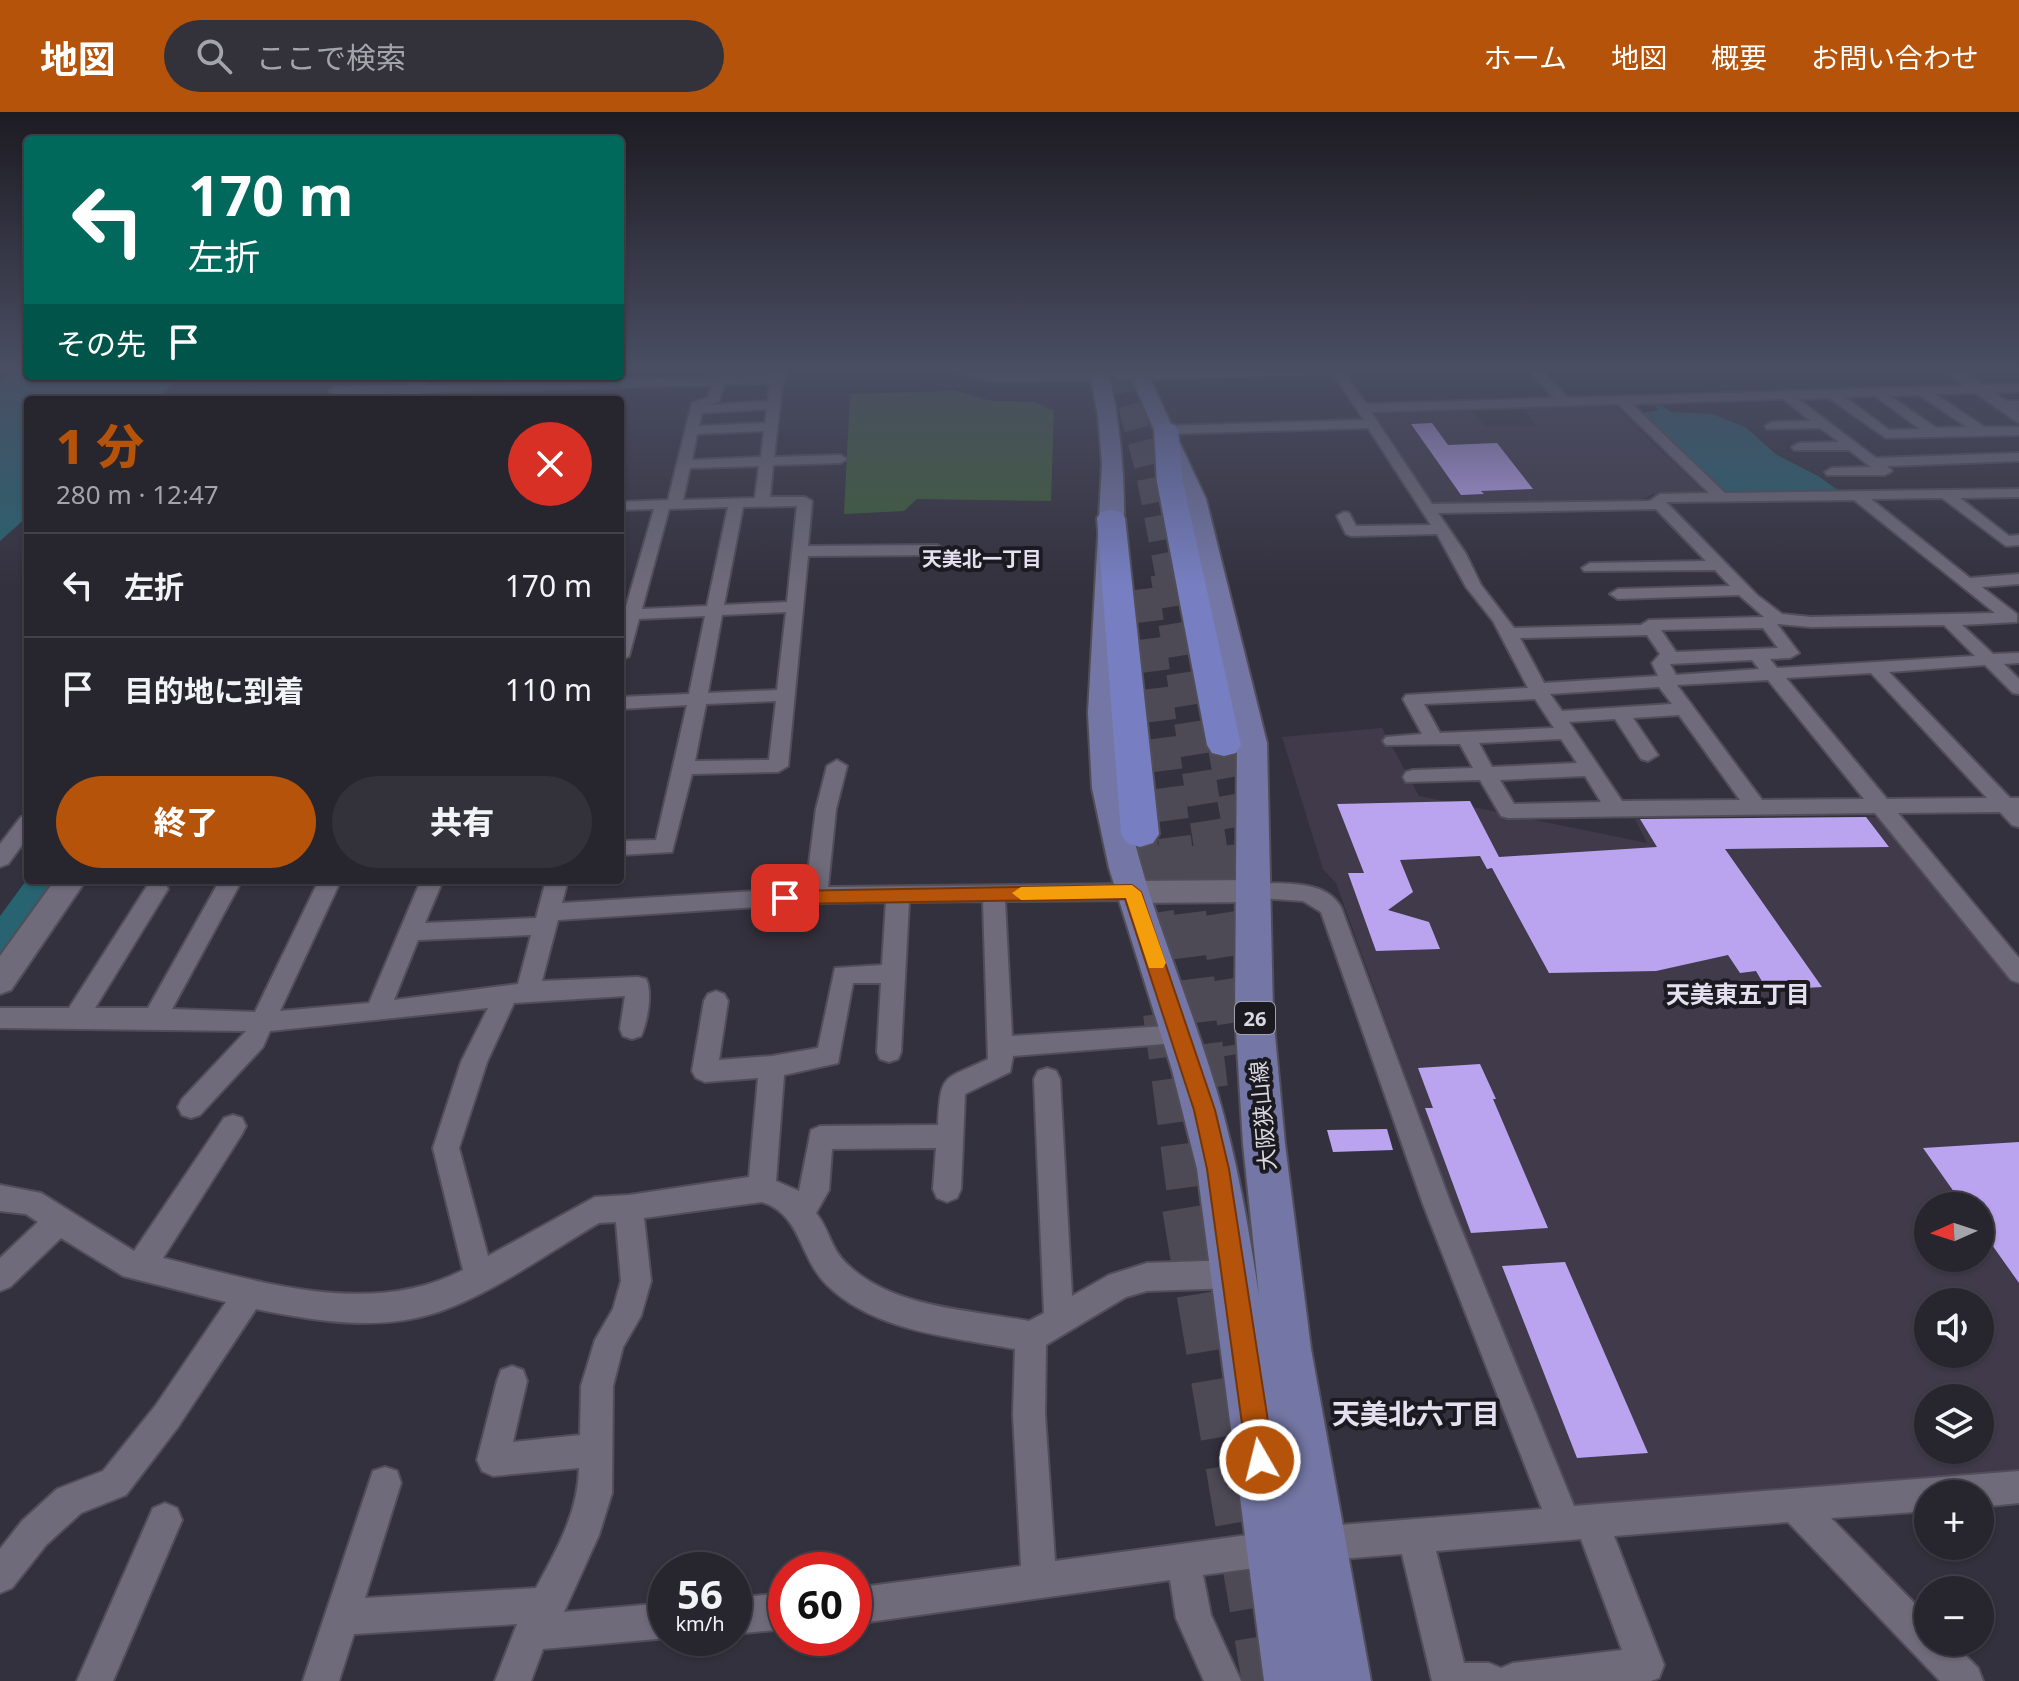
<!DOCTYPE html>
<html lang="ja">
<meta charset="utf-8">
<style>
body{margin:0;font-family:"Noto Sans","Noto Sans JP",sans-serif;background:#33313a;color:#f1f3f6;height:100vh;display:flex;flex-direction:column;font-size:30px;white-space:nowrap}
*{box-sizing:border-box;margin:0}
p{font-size:26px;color:#a4a5aa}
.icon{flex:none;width:44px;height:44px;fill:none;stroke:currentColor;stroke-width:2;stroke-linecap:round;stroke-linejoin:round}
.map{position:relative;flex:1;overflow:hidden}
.drawer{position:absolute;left:24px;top:284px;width:600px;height:488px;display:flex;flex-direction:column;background:#27252e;border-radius:8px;box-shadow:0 2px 6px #0004,0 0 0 2px #43424a}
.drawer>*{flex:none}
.banner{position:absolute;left:24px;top:24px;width:600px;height:244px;border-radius:8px;box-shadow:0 2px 6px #0004,0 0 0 2px #43424a;background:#00695c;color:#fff;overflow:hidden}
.needle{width:52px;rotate:267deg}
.tools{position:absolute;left:1914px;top:1080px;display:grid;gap:16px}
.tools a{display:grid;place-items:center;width:80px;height:80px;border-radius:50%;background:#27252e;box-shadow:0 2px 6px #0004,0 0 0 2px #43424a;font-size:40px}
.speed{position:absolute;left:648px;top:1440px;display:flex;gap:16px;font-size:40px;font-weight:700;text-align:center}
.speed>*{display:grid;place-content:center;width:104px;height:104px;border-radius:50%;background:#27252e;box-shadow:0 2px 6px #0004,0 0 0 2px #43424a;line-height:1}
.speed small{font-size:20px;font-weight:400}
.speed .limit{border:12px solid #d22;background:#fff;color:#111}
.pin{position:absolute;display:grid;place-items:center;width:68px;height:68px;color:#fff;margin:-34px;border-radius:16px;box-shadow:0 4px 12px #0006}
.me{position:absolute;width:88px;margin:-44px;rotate:352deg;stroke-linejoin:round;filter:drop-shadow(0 0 6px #0008)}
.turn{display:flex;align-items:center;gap:28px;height:168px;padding:0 32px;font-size:36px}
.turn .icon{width:104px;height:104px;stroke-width:2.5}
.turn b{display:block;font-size:56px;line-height:68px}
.then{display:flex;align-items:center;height:76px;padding:0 32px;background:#0003;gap:16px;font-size:30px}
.round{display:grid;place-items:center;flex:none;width:84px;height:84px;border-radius:42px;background:#33313a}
.head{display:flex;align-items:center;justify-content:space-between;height:136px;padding:0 32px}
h1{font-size:48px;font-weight:800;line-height:60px;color:#b45309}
.primary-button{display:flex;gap:16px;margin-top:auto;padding:16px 32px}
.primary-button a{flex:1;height:92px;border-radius:48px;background:#b45309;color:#fff;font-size:32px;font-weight:800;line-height:92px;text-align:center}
.primary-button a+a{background:#33313a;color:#f1f3f6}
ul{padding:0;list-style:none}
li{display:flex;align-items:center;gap:24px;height:104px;padding:0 32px;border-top:2px solid #43424a}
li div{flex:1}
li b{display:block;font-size:30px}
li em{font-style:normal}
header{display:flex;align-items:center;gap:48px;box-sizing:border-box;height:112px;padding:0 40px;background:#b45309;color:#fff}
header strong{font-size:38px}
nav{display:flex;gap:44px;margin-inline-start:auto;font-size:28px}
.search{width:560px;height:72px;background:#33313a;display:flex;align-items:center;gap:20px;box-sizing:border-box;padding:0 28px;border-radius:44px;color:#a4a5aa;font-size:30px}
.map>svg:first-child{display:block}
.education{fill:#413a4b;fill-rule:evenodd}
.green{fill:#3f5f38}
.water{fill:#276370}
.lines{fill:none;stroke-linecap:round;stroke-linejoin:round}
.river{fill:#276370;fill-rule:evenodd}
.building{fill:#baa4f0}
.highway-tunnel-far3{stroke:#4d4a56;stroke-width:25;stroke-dasharray:25 13;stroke-linecap:butt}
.highway-tunnel-far2{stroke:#4d4a56;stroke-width:33;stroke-dasharray:33 17;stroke-linecap:butt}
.highway-tunnel-far1{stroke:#4d4a56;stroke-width:44;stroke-dasharray:44 22;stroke-linecap:butt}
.highway-tunnel{stroke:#4d4a56;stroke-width:58;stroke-dasharray:58 29;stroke-linecap:butt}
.street-casing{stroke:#514e59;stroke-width:4}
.secondary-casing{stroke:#514e59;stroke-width:4}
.primary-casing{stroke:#514e59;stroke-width:4}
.highway-casing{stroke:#514e59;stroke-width:4}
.street{fill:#6f6b7a;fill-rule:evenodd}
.secondary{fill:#6f6b7a;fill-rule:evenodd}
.primary{fill:#7477a5;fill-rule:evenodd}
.highway{fill:#777fc2;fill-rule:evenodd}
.route{fill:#b45309;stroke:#753606;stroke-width:2}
.slow{fill:#f59e0b}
.labels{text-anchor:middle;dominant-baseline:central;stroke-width:8;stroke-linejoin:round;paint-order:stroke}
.far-neighbourhood-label{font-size:20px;font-weight:bold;fill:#e4e0f0;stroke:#1b1a20}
.shield{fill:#1b1a20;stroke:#a19fa7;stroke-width:2}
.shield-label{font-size:20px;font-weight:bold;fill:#dad8e1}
.street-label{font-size:22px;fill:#dad8e1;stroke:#1b1a20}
.neighbourhood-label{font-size:24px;font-weight:bold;fill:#e4e0f0;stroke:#1b1a20}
.near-neighbourhood-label{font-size:28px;font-weight:bold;fill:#e4e0f0;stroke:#1b1a20}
</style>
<header>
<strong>地図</strong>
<div class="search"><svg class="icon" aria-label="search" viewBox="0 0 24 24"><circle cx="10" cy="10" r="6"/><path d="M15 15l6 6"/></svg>ここで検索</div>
<nav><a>ホーム</a><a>地図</a><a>概要</a><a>お問い合わせ</a></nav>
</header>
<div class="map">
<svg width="2019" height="1569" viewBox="0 0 2019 1569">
<rect width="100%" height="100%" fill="#34313e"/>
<path class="education" d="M1468,293L1485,314L1536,313L1522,293L1614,294L1702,378L1700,382H1653L1640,388L1430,391L1372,298Z
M1382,616L1419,684L1647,731L1635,707L1887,705L2019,866V1362L1576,1397L1565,1388L1521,1282L1336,771L1323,757L1282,625ZM1928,1094H1980V1146H1928ZM1928,1190H1980V1242H1928ZM1928,1286H1980V1338H1928Z"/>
<path class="green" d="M955,279L993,289L1034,290L1054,299L1051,389L917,387L904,399L844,402L850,282Z"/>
<path class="water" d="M19,256H28V264H181L155,288H28V404L0,429V270Z
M1653,291H1659L1671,300L1712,302L1745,315L1777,343L1818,364L1842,381H1729L1717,376L1652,313L1643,301L1658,298Z"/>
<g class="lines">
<path class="river" d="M399,264H421L404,288H382Z
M28,766L66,768L14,844L0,848V804Z"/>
</g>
<path class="building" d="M1432,311L1448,333L1497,331L1533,377L1481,379L1484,382L1461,383L1411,312Z
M1470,689L1499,745L1657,735L1640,707L1866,705L1889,735L1725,737L1822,875L1767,878L1756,859L1740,861L1728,843L1656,859L1549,861L1492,756L1487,757L1480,744L1400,748L1413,780L1388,798L1429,810L1440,837L1376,839L1348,761H1364L1337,692Z
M1480,952L1496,987H1493L1548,1116L1471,1121L1425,996H1433L1418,956Z
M1387,1017L1393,1038L1333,1040L1327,1018Z
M2019,1030V1171L1980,1116V1094H1964L1923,1036Z
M1565,1150L1648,1341L1577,1346L1502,1154Z"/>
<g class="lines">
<path class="highway-tunnel-far3" d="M1121,256L1148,359L1168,464"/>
<path class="highway-tunnel-far2" d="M1167,462L1211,738
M1143,477L1176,738
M1224,633L1243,738
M1140,722L1142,738"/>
<path class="highway-tunnel-far1" d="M1142,736L1155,822
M1176,736L1206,977
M1211,736L1244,941
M1243,736L1246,751
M1165,901L1191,1097"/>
<path class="highway-tunnel" d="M1191,1095L1271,1569"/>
<g class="street-casing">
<path id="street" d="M1329,256H1341L1366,292L1554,286L1527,256H1540L1568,286L2019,272V280L1935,282L1984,315H2019V323L1886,326L1829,286L1798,287L1876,346L2019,341V349L1887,354L1892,359L1885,363H1827L1825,360L1832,356L1871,355L1849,338H1794L1792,335L1799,331L1839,330L1820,316L1767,317L1765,314L1772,310L1811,309L1783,287L1632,292L1725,381L2019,377V385L1960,386L2009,424L2019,423V433L2006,434L1942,386L1871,387L1970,466L2019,462V472L1982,475L2017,502V510L1962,513L1993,542L2019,541V551L2004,552L2019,567V582L2013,581L1985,553L1889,560L2010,686H2019V715L2012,713L2000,700L1898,701L2019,846V871L2011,868L1875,701L1508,706L1501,704L1480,668L1406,670L1403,665L1406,660L1413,658L1473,656L1460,632L1386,633L1383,629L1386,625L1422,622L1403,587L1406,583L1528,576L1493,509L1466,475L1437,422L1351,424L1346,422L1337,404L1344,400L1349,401L1356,414L1431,413L1368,316L1166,322L1159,318L1166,314L1364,308ZM1919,283L1967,315L1936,316L1890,284ZM1875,284L1920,317L1889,318L1845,285ZM1618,292L1709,381L1660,382L1650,389L1432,392L1371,300ZM1854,388L1995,501L1811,505L1782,502L1757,483L1666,390ZM1656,397L1706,449L1590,451L1582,456L1584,459L1715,458L1730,474L1618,477L1610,482L1618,487L1739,483L1764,505L1649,508L1641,513L1514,516L1481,473L1466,442L1438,401ZM1777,512L1811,515L1944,513L1975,544L1777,556L1770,547L1790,546L1799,541ZM1763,516L1778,536L1676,540L1661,518ZM1647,523L1660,542L1652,551L1658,564L1544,571L1520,526ZM1752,548L1759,557L1676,563L1670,552ZM1871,561L1987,686L1887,687L1786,566ZM1768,568L1864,687L1762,688L1677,573ZM1659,575L1672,592L1562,599L1550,582ZM1535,587L1554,616L1440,621L1424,592ZM1679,603L1740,688L1622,689L1569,610L1615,607L1641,647L1648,649L1658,643L1633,606ZM1561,627L1577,651L1492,655L1479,631ZM1585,664L1601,690L1514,692L1500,668Z
M777,263L783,267L774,345L840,343L847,347L840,351L773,353L770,385H805L812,389L808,434L937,433L945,438L937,443L808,444L788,654L778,660L692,662L672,740L620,743V729L656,728L687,593L620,597V585L689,582L705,504L639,507L629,544L620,549V498H625L654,397L620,398V390L668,388L692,291L708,285L712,273L335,283L329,279L335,275L560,270L563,264H575L572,270ZM770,271L768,289L707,293L719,290L724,272ZM767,297L765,311L699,314L702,301ZM764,319L761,345L692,348L697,322ZM759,354L755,386L683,388L690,356ZM797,394L787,490L724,493L743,395ZM728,395L707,494L642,497L669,397ZM786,500L777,578L708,581L722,503ZM776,589L769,648L695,649L706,592Z
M2001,289H2019V297L1996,296L1995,293Z
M837,648L847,654L836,697L828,775L1132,772L1140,774L1143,780L1140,786L1132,788L1005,789L1012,924L1181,913L1190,916L1193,923L1190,930L1013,944L1010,960L965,982L961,1077L957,1086L947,1090L937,1086L933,1077L936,1036L832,1037L829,1078L816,1101C830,1118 830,1137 848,1153C893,1196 970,1198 1029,1209L1044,1201L1034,967L1038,959L1047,956L1056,959L1060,967L1072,1184L1109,1163L1147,1151L1235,1148L1245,1152L1250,1162L1245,1172L1235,1176L1147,1179L1126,1185L1046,1233L1045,1302L1055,1449L1277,1419L1289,1424L1294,1436L1289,1448L1277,1453L1203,1463L1211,1503L1241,1569H1204L1176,1506L1170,1468L854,1512V1476L1021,1454L1013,1302L1015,1237C953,1225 875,1220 827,1173C799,1146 802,1103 762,1090L644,1106L651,1169L641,1204L623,1235L613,1274L612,1381L599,1423L564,1500L666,1491L668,1526L543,1537L531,1569H495L517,1512L354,1522L339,1569H303L373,1359L385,1355L397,1359L401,1371L365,1486L536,1476C557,1437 578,1401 579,1356L493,1364L482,1359L477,1348L497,1269L501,1258L512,1254L523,1258L527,1269L513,1330L580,1323L581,1274L595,1228L613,1197L621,1169L616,1110L599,1111C549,1140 492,1182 438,1200C379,1220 315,1209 256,1197L178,1315L126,1383L81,1401L46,1433L12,1476L0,1481V1437L22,1409L57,1377L103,1359L156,1293L226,1190L123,1164L61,1126L10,1175L0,1179V1146L38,1110L26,1102L0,1099V1073L41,1081L134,1139L224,1006L233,1003L242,1006L246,1014L242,1022L163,1146C258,1169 370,1207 463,1158L433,1036L461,950L488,896L270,919L263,935L200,1003L191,1006L182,1003L178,995L182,987L246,919L0,916V896H69L149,771H165L168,777L95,896H148L220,768H242L172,897L255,900L319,768H341L280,899L369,891L421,768H443L425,811L536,806L546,768H568L562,791L806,776L816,697L827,654ZM983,789L988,947C942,969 941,960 938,1013L820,1014L811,1018L799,1079L776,1069L784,963L838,951L853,871H881L877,940L880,947L889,950L898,947L901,940L909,790ZM886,790L882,853L835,856L818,936L772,944L719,948L728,889L724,882L716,879L708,882L704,889L692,959L696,966L705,970L758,966L749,1065L629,1083L595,1085L488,1144L459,1036L487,950L514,891L625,884L620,917L623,924L632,927L641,924C647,911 653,881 646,867L638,865L542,869L558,808L816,791ZM531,823L518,872L394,888L418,828Z
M28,703V725L8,752L0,755V732L21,705Z
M1255,771C1282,772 1325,767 1341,795L1451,1092L1574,1394L2019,1359V1391L1980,1395V1382H1928V1399L1831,1406L1928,1505V1530H1952L1978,1556L1983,1569H1940L1788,1410L1614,1424L1664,1553L1659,1566L1651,1569H1432L1402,1442L1315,1449L1303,1444L1298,1432L1303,1420L1315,1415L1542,1397L1423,1092L1321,800L1303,789L1247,785L1244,779L1247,773ZM1581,1427L1622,1538L1513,1551L1501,1556L1489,1551H1464L1436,1439Z
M165,1391L177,1396L182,1408L113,1569H77L153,1396Z
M786,1481V1517L734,1522V1486Z"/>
</g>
<g class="secondary-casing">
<path id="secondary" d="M771,256H787L783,271H771L769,267Z
M951,256H979L997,260L1100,258L1108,263L1100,268L997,270L953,260Z
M1940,256H1959L2019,298V311Z
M414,264H431L415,288H397Z
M55,768H86L11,878L0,882V844Z
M1255,768L1266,771L1270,779L1266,787L1255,790L1132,791L1121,788L1117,780L1121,772L1132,769Z"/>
</g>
<g class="primary-casing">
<path id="primary" d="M1089,256H1360L1351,262L1150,267L1206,387L1267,631L1273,902L1285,1032L1311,1237L1371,1569H1264L1197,1057L1172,958L1109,756L1092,676L1088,601L1102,352L1098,304ZM1109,262L1120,268L1132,267L1184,387L1237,631L1235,902L1243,1032L1259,1184C1247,1105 1234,1030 1209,954C1180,862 1140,773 1123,677C1107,585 1124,492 1124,400C1124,353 1119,308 1109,262Z"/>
</g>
<g class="highway-casing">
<path id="highway" d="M1166,311L1175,313L1178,318L1183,370L1241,633L1236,641L1224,644L1212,641L1207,633L1157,370L1154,318L1157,313Z
M1111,398L1121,400L1125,406L1159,722L1153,731L1140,735L1127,731L1121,722L1097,406L1101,400Z"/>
</g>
<use href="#street" class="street"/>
<use href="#secondary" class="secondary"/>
<use href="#primary" class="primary"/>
<use href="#highway" class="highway"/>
</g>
<linearGradient id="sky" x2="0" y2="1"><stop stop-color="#1d1b22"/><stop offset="0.54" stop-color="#4a4e63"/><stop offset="1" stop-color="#4a4e63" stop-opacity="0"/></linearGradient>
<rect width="2019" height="475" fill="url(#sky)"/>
<path class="route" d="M1132,773L1141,780L1215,998L1229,1057L1274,1348L1270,1358L1260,1362L1251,1358L1247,1348L1207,1057L1194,998L1125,787L785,792L776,786L785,779Z"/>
<path class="slow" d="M1132,773L1141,780L1166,851L1163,856H1149L1126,786L1021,788L1012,781L1021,775Z"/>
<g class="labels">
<g class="far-neighbourhood-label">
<text x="982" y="446">天美北一丁目</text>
</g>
<rect class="shield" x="1235" y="890" width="40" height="32" rx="6"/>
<g class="shield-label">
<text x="1255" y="906">26</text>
</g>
<g class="street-label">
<text transform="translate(1262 1004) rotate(-95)">大阪狭山線</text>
</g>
<g class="neighbourhood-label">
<text x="1738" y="881">天美東五丁目</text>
</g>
<g class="near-neighbourhood-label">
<text x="1416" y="1301">天美北六丁目</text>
</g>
</g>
</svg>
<div class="tools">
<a><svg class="needle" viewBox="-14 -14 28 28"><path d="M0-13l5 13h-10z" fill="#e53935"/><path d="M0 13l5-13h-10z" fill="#a4a5aa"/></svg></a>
<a><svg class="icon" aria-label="sound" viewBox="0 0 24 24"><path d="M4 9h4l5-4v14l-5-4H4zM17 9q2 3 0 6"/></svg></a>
<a><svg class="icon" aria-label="layers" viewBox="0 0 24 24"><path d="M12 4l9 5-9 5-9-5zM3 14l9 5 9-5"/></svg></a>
<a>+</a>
<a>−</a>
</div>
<div class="speed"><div>56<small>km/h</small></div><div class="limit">60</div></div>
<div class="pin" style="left:785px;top:786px;background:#d93025"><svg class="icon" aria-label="arrive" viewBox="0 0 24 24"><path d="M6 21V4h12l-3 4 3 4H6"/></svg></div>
<svg class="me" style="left:1260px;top:1348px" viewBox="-20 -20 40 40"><circle r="17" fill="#b45309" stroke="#fff" stroke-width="3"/><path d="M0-11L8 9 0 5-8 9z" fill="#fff"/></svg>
<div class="banner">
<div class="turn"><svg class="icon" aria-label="left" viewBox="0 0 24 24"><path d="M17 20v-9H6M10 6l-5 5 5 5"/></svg><div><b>170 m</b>左折</div></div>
<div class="then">その先<svg class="icon" aria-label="arrive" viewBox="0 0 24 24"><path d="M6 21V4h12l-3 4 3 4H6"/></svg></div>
</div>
<section class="drawer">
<div class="head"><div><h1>1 分</h1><p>280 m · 12:47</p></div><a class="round" style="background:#d93025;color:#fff"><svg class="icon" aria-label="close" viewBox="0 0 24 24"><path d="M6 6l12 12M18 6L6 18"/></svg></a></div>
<ul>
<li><svg class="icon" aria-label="left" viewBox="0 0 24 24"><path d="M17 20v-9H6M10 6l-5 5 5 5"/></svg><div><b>左折</b></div><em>170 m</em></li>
<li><svg class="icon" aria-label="arrive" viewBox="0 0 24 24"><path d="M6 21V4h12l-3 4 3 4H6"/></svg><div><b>目的地に到着</b></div><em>110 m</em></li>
</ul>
<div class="primary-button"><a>終了</a><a>共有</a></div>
</section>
</div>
